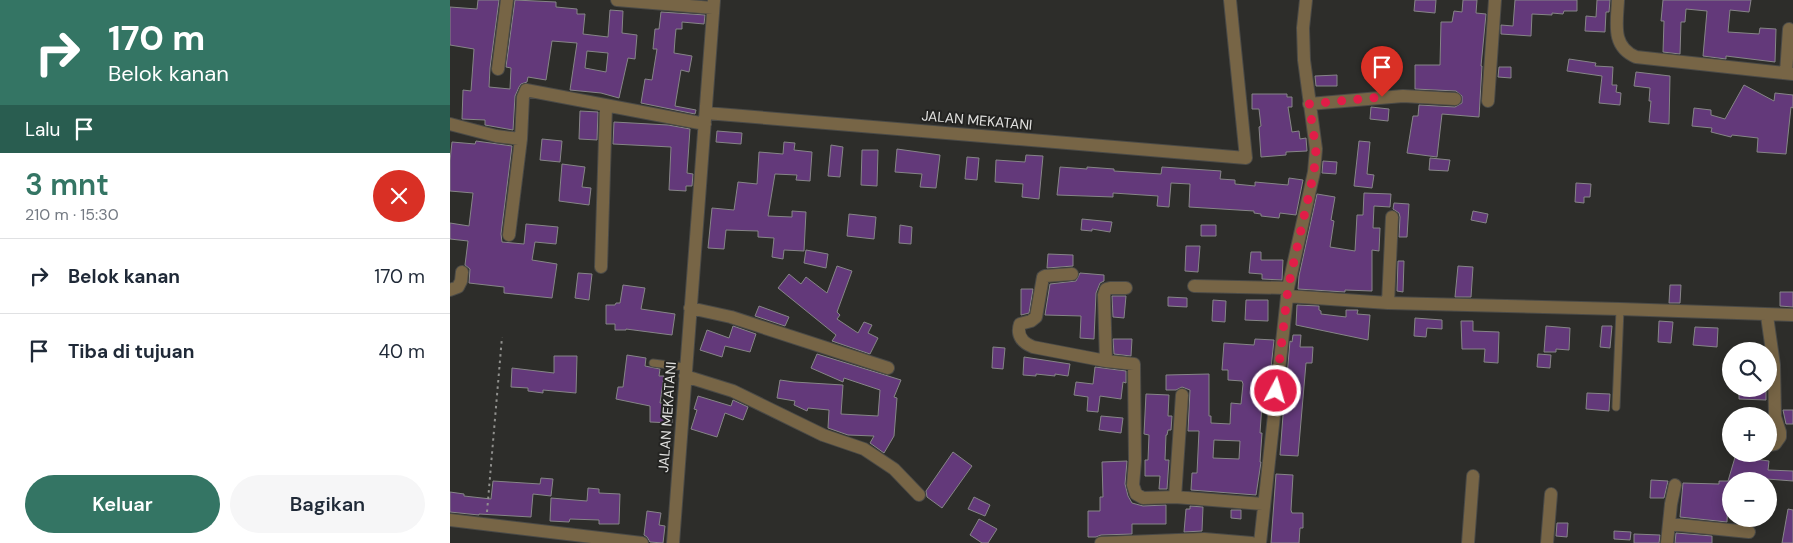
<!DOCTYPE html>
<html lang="id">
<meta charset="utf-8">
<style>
body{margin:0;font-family:"DM Sans",sans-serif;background:#f6f6f7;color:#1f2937;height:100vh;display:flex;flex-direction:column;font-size:19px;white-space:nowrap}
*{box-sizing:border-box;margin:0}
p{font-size:16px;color:#747a83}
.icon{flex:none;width:28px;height:28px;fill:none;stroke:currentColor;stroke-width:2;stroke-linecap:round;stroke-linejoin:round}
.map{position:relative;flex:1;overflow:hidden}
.panel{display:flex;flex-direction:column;background:#fff;width:450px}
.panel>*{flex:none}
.top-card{background:#347564;color:#fff;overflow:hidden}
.controls{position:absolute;left:1272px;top:342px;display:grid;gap:10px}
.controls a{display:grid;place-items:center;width:55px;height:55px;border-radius:50%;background:#fff;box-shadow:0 2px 12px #0003;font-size:25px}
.pin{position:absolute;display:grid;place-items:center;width:42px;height:42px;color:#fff;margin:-51px -21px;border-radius:50% 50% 50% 0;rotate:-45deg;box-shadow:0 0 5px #0007}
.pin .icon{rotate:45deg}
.me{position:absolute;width:55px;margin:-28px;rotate:6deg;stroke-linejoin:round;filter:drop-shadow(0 0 4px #0008)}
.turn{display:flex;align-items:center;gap:18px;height:105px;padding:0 25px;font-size:22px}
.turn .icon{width:65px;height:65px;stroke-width:2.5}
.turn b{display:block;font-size:35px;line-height:42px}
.then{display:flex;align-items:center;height:48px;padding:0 25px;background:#0003;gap:10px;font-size:19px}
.round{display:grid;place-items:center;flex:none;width:52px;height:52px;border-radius:26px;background:#f6f6f7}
.head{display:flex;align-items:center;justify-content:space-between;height:85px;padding:0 25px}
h1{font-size:30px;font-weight:600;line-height:38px;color:#347564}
.action{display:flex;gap:10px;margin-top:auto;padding:10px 25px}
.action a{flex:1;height:58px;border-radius:30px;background:#347564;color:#fff;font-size:20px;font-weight:600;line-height:58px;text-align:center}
.action a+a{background:#f6f6f7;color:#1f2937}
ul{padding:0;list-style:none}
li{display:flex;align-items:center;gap:15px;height:75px;padding:0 25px;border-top:1px solid #e0e1e3}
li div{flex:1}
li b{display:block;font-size:19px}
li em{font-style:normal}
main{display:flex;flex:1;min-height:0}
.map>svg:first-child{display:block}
.building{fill:#63397a;stroke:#868587;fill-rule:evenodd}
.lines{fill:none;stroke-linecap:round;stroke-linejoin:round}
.service-casing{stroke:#4a4a47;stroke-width:9}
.minor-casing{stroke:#4a4a47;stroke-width:14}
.path{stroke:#90908d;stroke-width:2;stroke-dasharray:2.5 4;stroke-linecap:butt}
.service{stroke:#776546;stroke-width:7}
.minor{stroke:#776546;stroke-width:12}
.route{stroke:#e11d48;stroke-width:9;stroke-dasharray:0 16.2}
.labels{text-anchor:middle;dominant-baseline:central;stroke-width:4;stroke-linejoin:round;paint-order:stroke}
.street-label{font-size:14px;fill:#e2e2e0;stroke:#232321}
</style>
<main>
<section class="panel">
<div class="top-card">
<div class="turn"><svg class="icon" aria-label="right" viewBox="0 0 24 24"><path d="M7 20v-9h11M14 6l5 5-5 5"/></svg><div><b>170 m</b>Belok kanan</div></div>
<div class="then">Lalu<svg class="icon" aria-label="arrive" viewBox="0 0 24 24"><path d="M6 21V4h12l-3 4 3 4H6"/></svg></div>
</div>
<div class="head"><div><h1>3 mnt</h1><p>210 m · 15:30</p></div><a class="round" style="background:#d93025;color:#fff"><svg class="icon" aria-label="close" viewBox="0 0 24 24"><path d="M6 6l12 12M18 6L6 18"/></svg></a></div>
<ul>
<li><svg class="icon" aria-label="right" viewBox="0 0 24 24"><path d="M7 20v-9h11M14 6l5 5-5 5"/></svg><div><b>Belok kanan</b></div><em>170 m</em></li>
<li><svg class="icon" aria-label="arrive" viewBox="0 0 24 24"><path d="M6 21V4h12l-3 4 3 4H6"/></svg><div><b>Tiba di tujuan</b></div><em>40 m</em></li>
</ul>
<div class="action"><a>Keluar</a><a>Bagikan</a></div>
</section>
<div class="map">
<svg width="1343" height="543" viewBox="0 0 1343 543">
<rect width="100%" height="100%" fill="#2d2d2a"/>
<path class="building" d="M28,0H49L40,68L39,87L60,89L61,68L56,67L65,0L106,2V7L127,9V14H135L133,34L158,37L160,10L173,11L172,33L187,35L185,59L178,58L169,98L151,93L120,90L127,43L102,41L96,80L78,77L77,82L71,84L69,87L65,96L63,130L35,125V120L12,119L13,90L21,91L24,49L0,45V7L27,9ZM137,51L158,53L156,72L135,68Z
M965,0H986L985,13L964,11Z
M1013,0H1027L1026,13L1036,14L1031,66H1032L1029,117L992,114L987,157L957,153L963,116H968L969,105L1005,107L1012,103V96L1006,91L965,89V65H990L991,22H1002L1004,11L1012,12Z
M1065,0H1127V11H1114L1113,14L1102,13V15L1082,14L1081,36L1051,34V25L1063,26Z
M1147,0H1160L1159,12H1156L1155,32L1135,31L1136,16L1146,17Z
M1213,0H1301L1299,12L1280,10L1278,32L1309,34L1310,28L1326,29L1325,62L1276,56V59L1253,56L1257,11L1236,9L1235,22H1231L1230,54L1213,52L1214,21H1211Z
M211,12L255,15L254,24L232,22V29H226L225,39L224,53L242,56L239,72L231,70L225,106L246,110L245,114L191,103L195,79L202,80L207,49H203L205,29H209Z
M1119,59L1146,63L1145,66L1163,67L1162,85H1167L1166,92L1171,93L1170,105L1149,103L1152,76L1117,71Z
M1049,67H1061V78L1048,77Z
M1186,72L1220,76L1219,124L1199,122L1201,101H1199L1200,88L1184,86Z
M887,75V86H866L865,76Z
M1294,85L1324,101L1325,93L1343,95V108L1341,107L1336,154L1307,152L1308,138L1282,135L1281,137L1261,132L1262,128L1242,126L1244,108L1261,110V115L1275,119Z
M802,94H837V97H842V107H838L842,132L849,131L850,139L856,138L857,151L836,152V155L811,157L809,127L811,126L809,109H802Z
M921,107L939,109L938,121L920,119Z
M130,111L148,112L147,140L129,139Z
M164,122L218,125L240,129L237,173L243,174L242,186H236V191L219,190L221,147L163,144Z
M267,131L292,133L291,144L266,142Z
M92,139L112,141L110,162L90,160Z
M26,141L62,146L51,234L52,242L74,244L76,224L108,227L106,244L85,242L82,260L107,264L102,298L54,293V287L19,283L20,269L15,265L18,241L0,239V223L19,226L23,193L0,191V161L2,142L25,144Z
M909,141L920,142L917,174L924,175L922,188L904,186Z
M334,142L345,143L344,150L362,152L360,181L346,180L347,175L325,174L318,216L342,217V211L356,212L354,251L334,250L333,259L322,257L324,238L308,237V231L276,230L274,249L258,248L262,208L284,210L288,182L307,184L309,152L333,154Z
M381,145L393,147L390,177L378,176Z
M447,149L490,155L486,188L470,187L472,174L445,172Z
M412,150H428L427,186L411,185Z
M576,155L593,156L589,199L572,197L573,184L545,182L546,160L575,162Z
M517,157L529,158L527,180L515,179Z
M980,158L1000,160L998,171L979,170Z
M873,161L887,162L886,174L872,173Z
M112,164L135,167L132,187L141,188L139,205L109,201Z
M610,167L637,169V167L664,169V171L711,174L712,167L771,171L770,179L785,180V184L805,186V182L838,185L839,178L853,180L846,215L830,213L829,218L811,216V214L804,213V211L739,207L740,184L721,183L719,207L707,206L708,196L663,193V197L607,195Z
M1126,183L1141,184L1140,197H1134V203L1125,202Z
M914,193L941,194L940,207L924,206L923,228H930L929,251L922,250V291L895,290V292L848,289L849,276L867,194L885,197L881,220L884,221L880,247L905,251L907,215H913Z
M944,203L959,204L957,237H949L950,217L949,213L943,209Z
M1023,211L1038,214L1036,223L1021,220Z
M399,214L426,217L424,239L397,236Z
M632,219L662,222L660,232L642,229V231L631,230Z
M450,225L462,227L461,244L449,243Z
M751,225H766V236H751Z
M736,246H750L748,272L735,271Z
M356,250L378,254L376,268L354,263Z
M801,252H811V260H833L832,280L812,279V274L799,273Z
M598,254L623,255V266L597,268Z
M948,261H954L953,292L947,291Z
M387,266L402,271L387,312L390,315L387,319L408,333L414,322L422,325L418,333L428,338L420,354L382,341L386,335L328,288L339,274L351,284L356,277L377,293Z
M1008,266L1023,267L1021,297H1005Z
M128,273L142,274L139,300L125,298Z
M630,273L654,275V281L650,283L646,293L644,339L630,338L631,316L595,315L600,284L626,281Z
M173,285L195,288L191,309L225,314L222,335L176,329V330H165V324H156V305H165L166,303H170Z
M1220,285H1231L1230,303H1219Z
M571,289H583L579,313L571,315Z
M1330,292H1343V307L1330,306Z
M662,296H676L674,318L663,317Z
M718,297L737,298V307L718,306Z
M763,300L776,301L775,322L762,321Z
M796,300H818V321L795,320Z
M847,305L869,306V310L871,311V314L896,317V310H908L907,314L920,315L918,340L846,325Z
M309,306L339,317L335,326L305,316Z
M965,318L992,320V329L977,328L976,337L964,336Z
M1011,321H1023V331L1049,332L1048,363L1034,362L1035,349H1012Z
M1209,321L1223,322L1221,343L1208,342Z
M283,326L306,334L300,352L275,346L272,357L250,350L257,330L279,338Z
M1096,326L1120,328L1119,350L1106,349V352H1094Z
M1152,326H1162L1160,348L1150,347Z
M1245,327L1268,328L1267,347L1243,345Z
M843,335H851L850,347H863L862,363H856L848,456L830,455L834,402H838L840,376H837L840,341L842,342Z
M663,339H682L681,356L664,354Z
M805,339L824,340L817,405L812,404L810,433H812L810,462H811L806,495L741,490L742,473H747L749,431H738L740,390L732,387L726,390H716V375L759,374V416H761V423L780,424L781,403L791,404L793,384L792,381L778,380V370H772L774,343L804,345ZM764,440L790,441L789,459L763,458Z
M543,347L555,348L553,369L542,368Z
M367,354L451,380L444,397L447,398L444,436L434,453L420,443L424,436L398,435L378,428L379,410L358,408L357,411L344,405L345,401L327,398L330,380L344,382L393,385L391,414L428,416L430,390L394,378L393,382L361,368Z
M1088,354L1101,355L1100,368L1087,367Z
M177,355L196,358L195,366L210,369L209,376H214L210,403L222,404V423L200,422V406L166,399L168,387H173Z
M104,356H127L126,393L93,390V393L78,391V388L61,387L62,368L104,373Z
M574,357L620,364L618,376L605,374V376L586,374V376L573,375Z
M645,367L676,371V383L673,382L671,399L650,396L648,412L637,411L638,397L624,395L626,382L643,384Z
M1289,389H1316V400L1289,399Z
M1137,393L1160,394L1159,411L1136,409Z
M696,394L719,395L718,416H722L721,430H718L717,435H716L715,460H719L717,489H709L710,476H695V460H698L699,435L694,434Z
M248,396L281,406L283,400L298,407L293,420L275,413L267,437L241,429L247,410L244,409Z
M1333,410H1343V424H1336Z
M651,416L673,418L671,433L649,430Z
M503,452L522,466L492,508L477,497L476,491Z
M1286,454H1297L1296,458L1319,461L1318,470L1343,471V481L1317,479L1316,481H1279L1277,522L1230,517L1233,483L1269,484V481H1278Z
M677,461L675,484L678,496L682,503L693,506L716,505V524H682V534L651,535L646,537H638V511H650V497H653L652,462Z
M826,474L843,475L841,510L842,513H853V528H850L849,543H821Z
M91,478L103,479L101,496L83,494L81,517L29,514V515L0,512V492L14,494V496L41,499L43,481L90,484Z
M1201,480L1218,481L1214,498H1200Z
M138,488L149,489V493L170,494L169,524H149V520L120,519L119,522L100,521L101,498L137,501Z
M524,497L540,505L535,516L518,509Z
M740,506L753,507L752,531L734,532L736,509H740Z
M1338,509L1343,510V543H1332Z
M781,510H791V519L781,518Z
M197,511L211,513L209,525L215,526L213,543L200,542L197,537L194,535Z
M529,519L547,529L538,543H532L520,535Z
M1107,523H1118L1117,537L1106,536Z
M1164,531L1181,532L1180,540L1164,539Z
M1226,533L1262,536V543H1225Z
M1184,534L1210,535L1209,543H1184Z"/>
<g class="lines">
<g class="service-casing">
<path id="service" d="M203,363L235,367
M1166,407L1170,309"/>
</g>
<g class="minor-casing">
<path id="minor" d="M167,0L263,8
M1168,0C1167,23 1161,46 1186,57L1343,74
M48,69L57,0
M1336,73L1339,29
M1038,101L1045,0
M859,104L953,96L1005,99
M256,113L796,158L780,0
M0,124L46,136L71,139L73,97L76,90L255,124
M59,235L71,139
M151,267L156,106
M622,274L595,276L593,277L586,317L581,321L570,324C566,336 573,343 583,347L656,361
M744,286L838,288
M676,288H660L656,289L654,295L656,361L684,364L685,461L683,485L686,494L693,498L725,497L813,504
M0,290L8,287L11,281L12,272
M837,296L938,303L1170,309L1343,315
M938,303L942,217
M240,308L281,317L438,368
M1317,316L1324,365L1325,417L1330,432V437L1325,444L1319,445
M235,376L283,391L373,435L414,449L444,469L469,495
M725,497L732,395
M0,520L192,543
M1219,524L1299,532
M223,543L264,0
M651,543L754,539L802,543
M810,543L838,288L864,172L866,149L854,60L853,28L856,0
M1018,543L1023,476
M1097,543L1101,494
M1217,543L1221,504L1225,485"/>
</g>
<path class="path" d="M37,512L52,337"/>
<use href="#service" class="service"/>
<use href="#minor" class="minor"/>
</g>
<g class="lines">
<path class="route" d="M826,391L838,288L864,172L866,149L859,104L932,97"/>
</g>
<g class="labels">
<g class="street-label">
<text transform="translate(527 120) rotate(5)">JALAN MEKATANI</text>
<text transform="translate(217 417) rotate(-86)">JALAN MEKATANI</text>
</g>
</g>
</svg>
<div class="controls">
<a><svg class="icon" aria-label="search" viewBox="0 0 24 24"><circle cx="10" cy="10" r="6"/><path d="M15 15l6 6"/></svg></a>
<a>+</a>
<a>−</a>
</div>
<div class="pin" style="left:932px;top:97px;background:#d93025"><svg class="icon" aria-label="arrive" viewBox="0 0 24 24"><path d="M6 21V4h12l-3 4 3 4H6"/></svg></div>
<svg class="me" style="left:826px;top:391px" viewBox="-20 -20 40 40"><circle r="17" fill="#e11d48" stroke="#fff" stroke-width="3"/><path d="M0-11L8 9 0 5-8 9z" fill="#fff"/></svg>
</div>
</main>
